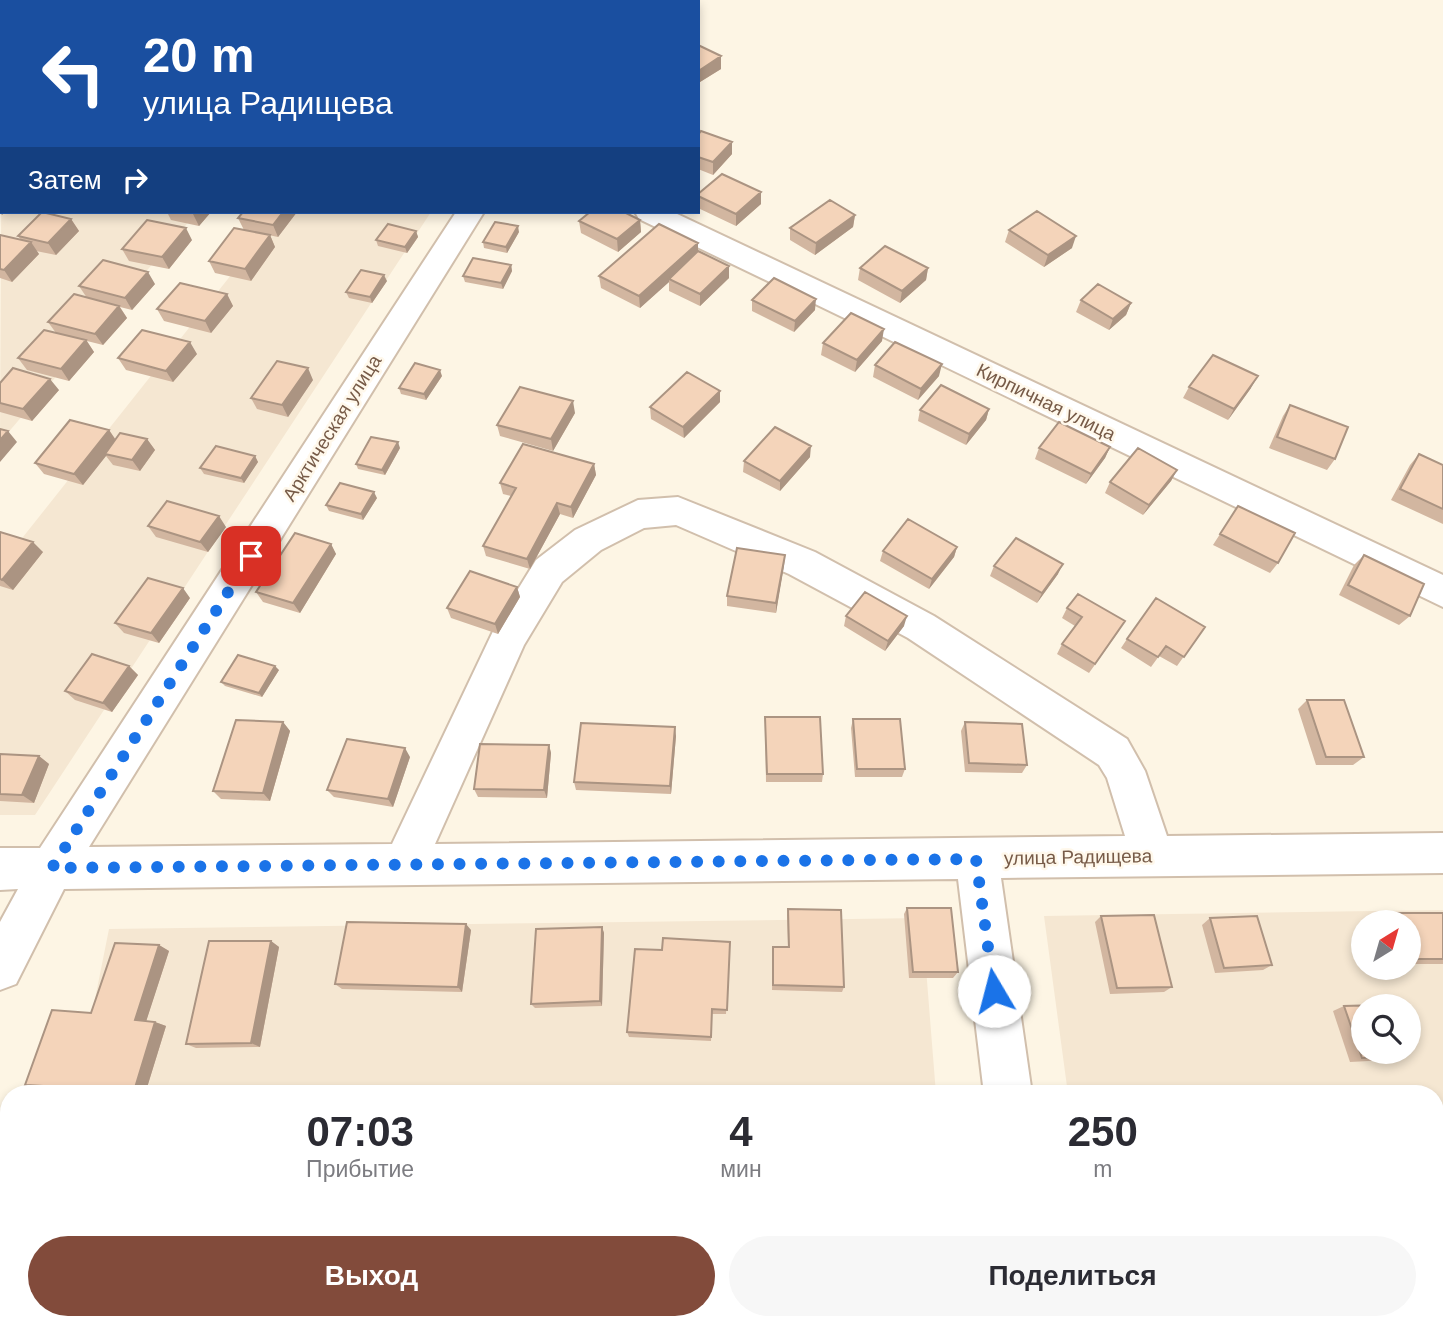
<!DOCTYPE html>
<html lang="ru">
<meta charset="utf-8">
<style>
body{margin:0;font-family:Helvetica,sans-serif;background:#f7f7f7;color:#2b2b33;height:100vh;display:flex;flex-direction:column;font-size:26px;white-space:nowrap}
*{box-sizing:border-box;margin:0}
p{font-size:23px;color:#7c7c81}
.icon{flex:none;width:38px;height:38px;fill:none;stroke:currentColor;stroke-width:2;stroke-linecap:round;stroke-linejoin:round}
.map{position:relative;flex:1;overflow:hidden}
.details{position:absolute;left:0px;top:1085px;width:1444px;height:245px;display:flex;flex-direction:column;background:#fff;border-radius:28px 28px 0 0;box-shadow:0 4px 10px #0003}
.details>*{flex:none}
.guide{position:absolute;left:0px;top:0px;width:700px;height:214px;box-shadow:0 4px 10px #0003;background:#1a4fa0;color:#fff;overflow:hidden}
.needle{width:46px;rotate:37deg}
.tools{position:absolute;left:1351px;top:910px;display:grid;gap:14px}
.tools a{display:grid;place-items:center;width:70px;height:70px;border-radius:50%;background:#fff;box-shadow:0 4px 10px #0003;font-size:35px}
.pin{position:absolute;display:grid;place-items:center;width:60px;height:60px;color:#fff;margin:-30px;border-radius:14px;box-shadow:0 4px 10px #0006}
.me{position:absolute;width:77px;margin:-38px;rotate:352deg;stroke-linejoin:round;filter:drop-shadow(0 0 5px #0008)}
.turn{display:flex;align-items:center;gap:24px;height:147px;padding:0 28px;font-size:32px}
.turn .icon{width:91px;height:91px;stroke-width:2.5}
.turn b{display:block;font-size:49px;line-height:60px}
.then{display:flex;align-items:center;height:66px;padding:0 28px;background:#0003;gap:14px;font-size:26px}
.eta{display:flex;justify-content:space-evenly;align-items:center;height:119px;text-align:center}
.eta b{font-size:42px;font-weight:700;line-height:49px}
.button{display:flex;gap:14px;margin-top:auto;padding:14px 28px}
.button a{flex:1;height:80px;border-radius:42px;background:#824b3b;color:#fff;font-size:28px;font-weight:700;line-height:80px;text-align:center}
.button a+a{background:#f7f7f7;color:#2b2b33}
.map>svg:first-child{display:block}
.residential{fill:#f5e7d2;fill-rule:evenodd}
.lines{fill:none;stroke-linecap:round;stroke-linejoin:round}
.minor-casing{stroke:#d1bfac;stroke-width:4}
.minor{fill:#fff;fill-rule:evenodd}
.wall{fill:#d2b6a0}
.shaded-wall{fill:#ab9482}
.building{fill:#f4d4ba;stroke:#ab9482;stroke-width:2}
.route{stroke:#1a73e8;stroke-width:12;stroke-dasharray:0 21.6}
.labels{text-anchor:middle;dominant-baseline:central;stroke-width:5;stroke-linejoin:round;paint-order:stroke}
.street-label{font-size:19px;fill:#775b48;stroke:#fff8eb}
</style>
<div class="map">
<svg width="1443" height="1330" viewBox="0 0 1443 1330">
<rect width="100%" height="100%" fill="#fdf5e4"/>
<path class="residential" d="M2,56V212H197L0,442Z
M281,212H431L35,815H0V566Z
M1443,910V1209H1435V1094H1068L1044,916ZM1363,922H1409V968H1363ZM1363,1006H1409V1052H1363Z
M922,918L936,1094H76L109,929Z"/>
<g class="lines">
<g class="minor-casing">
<path id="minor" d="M20,0H45L19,2Z
M186,0H213L214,2H187Z
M0,18H2L0,33Z
M456,212H484L89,847L392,844L496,625L536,560L575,530L638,500L678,497L815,552L934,616L1127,739L1145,771L1167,836L1443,833V873L1001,878L1032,1094H984L958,879L64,889L16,984L0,990V922L18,889L0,890V848H40ZM676,525L789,574L908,638L1099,765L1107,778L1125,836L435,844L524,645L562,582L601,550L644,528Z
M635,212H673L1443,575V607L639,219Z
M1435,1263H1443V1315H1435Z
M101,1321H354L350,1330H98Z
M1011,1321H1063V1330H1011Z"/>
</g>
<use href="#minor" class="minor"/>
</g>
<path class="wall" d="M323,0H349L346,2H327Z
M2,37V61L0,60V38Z
M698,45L721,69L700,82L698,81Z
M698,135L732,142V154L713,175L698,169Z
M761,192V204L736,226L698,208V194Z
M167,212H211L199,226L171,220Z
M297,212L278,237L244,230L238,218Z
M855,215L853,227L815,255L790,240V228Z
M71,219L79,231L56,255L36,251L39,254L12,282L0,278V235L21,240L18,236Z
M640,220L641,232L618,252L581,233L579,221Z
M1009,230L1072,248L1044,267L1005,242Z
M416,231L418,237L407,253L378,246L376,240Z
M519,232L507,253L484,248L483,242Z
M270,235L275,247L251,281L215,273L209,261Z
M192,240L169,269L129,261L122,249Z
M698,243V251L729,278L700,306L669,291V282L640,308L601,288L599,276Z
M511,265L512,271L503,289L465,282L463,276Z
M860,268H928L926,280L900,303L858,280Z
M387,281L372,303L349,298L346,292Z
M155,284L132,310L120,307L127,318L103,345L87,341L94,352L69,381L27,370L18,358L56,333L48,322L87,298L79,286Z
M227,294L233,306L211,333L164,321L157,309Z
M752,300L815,310L794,332L752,311Z
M1081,300L1131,303L1126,315L1109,330L1076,312Z
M882,341L855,372L821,355L823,343Z
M197,354L173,382L126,370L118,358Z
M875,365L939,376L918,400L873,377Z
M442,376L426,400L401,394L399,388Z
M313,380L288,417L257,409L251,398Z
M0,383L59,390L32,421L0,412Z
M1189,387L1251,388L1228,420L1183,398Z
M720,391V402L684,438L651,419L650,407Z
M1290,405L1335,459L1327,470L1269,448L1283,416Z
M989,409L986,420L966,445L918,421L920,410Z
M575,413L553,451L500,436L497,425Z
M109,430L116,440L147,439L155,450L140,471L113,465L106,456L83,485L44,474L35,463Z
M1110,447L1105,458L1086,484L1035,459L1039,448Z
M400,448L385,475L358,469L356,464Z
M1419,454L1443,465V524L1391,500L1410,465Z
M255,456L258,462L244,483L204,474L200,468Z
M810,457L780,491L743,472L744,461Z
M594,464L596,475L573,518L560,514L530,569L486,556L483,546L511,496L503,494L500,483Z
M1177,470L1171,481L1143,515L1105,493L1110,482Z
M377,498L363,520L329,511L326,505Z
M1238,506L1278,563L1270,573L1213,545Z
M148,526L226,527L208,552L156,537Z
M0,532L43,552L13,590L0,586Z
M331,544L336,554L300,613L263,602L256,592Z
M957,547L954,557L929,589L880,561L883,551Z
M785,555L776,613L727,606V596Z
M1364,555L1410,616L1399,625L1339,595L1354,565Z
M994,566L1058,574L1037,603L990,576Z
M517,587L520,597L498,634L451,618L447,608Z
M190,598L159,643L124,633L115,623Z
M1067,608L1119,631L1089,673L1057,654L1062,644L1075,626L1062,618Z
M846,616L904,626L885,651L844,626Z
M1205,627L1177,666L1159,656L1151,667L1121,648L1127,639Z
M129,666L138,675L112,712L75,700L65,691Z
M279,670L262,697L225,686L221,682Z
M1307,700L1364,757L1353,765H1316L1298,709Z
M765,717L823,774L822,782H766Z
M853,719L905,769L902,777H855L851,728Z
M283,722L290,731L270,801L221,799L213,791Z
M965,722L1027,765L1022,773L965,772L961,731Z
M676,736L671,794L576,790L574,782Z
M549,745L551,753L547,798L478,797L474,789Z
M0,754L39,756L49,764L34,803L0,801Z
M410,757L393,807L334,797L327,790Z
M907,908L958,972L953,978H909L904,914Z
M788,909L844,987L842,992L772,990L773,947H788L787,915Z
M1396,913H1443V964H1409V922H1385L1384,920Z
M1101,916L1172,987L1164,992L1110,994L1095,922Z
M1210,918L1272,965L1263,970L1215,973L1202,925Z
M602,927L604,933L602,1006L535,1008L531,1004Z
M471,930L462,992L342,989L335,984Z
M271,941L279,947L260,1047L196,1048L186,1044Z
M730,942L726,1014H712L711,1041L629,1037L627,1032L662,950Z
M159,945L169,951L146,1021L155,1022L166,1026L145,1094H128L38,1088L25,1085Z
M1344,1006L1400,1056L1387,1060L1350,1062L1333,1011Z
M1125,1321H1228L1230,1330H1126Z"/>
<path class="shaded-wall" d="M75,0H91L92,2H74Z
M338,0H349L346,2H339Z
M721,56V69L700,82V70Z
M2,68V87L0,89V70Z
M732,142V154L713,175V162Z
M761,192V204L736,226V214Z
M2,195V212H5L2,215L0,212V197Z
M195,212H211L199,226L193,214Z
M283,212H297L278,237L273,225Z
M855,215L853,227L815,255L816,243Z
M71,219L79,231L56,255L48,243Z
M640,220L641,232L618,252L617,239Z
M518,226L519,232L507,253L506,247Z
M186,228L192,240L169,269L162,257Z
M416,231L418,237L407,253L405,247Z
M270,235L275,247L251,281L245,269Z
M1076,236L1072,248L1044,267L1048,255Z
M31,242L39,254L12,282L4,270Z
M698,243V255L669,279V282L640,308L639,296Z
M511,265L512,271L503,289L501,283Z
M729,266V278L700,306V294Z
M928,268L926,280L900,303L902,291Z
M148,272L155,284L132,310L125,298Z
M384,275L387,281L372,303L370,297Z
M227,294L233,306L211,333L205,321Z
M816,299L815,310L794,332L795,321Z
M1131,303L1126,315L1109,330L1113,319Z
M119,306L127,318L103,345L95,334Z
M884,329L882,341L855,372L857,360Z
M86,340L94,352L69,381L61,369Z
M190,342L197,354L173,382L166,371Z
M942,364L939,376L918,400L921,389Z
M308,368L313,380L288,417L282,405Z
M440,370L442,376L426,400L424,394Z
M1258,376L1251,388L1228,420L1234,409Z
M50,379L59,390L32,421L23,409Z
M720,391V402L684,438L683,427Z
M573,401L575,413L553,451L551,439Z
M989,409L986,420L966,445L969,434Z
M109,430L117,442L83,485L74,474Z
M8,431L17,442L0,462V440Z
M147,439L155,450L140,471L132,460Z
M398,442L400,448L385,475L382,470Z
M811,446L810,457L780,491V481Z
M1110,447L1105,458L1086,484L1091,474Z
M255,456L258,462L244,483L241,478Z
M594,464L596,475L573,518L571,507Z
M1177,470L1171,481L1143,515L1149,505Z
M374,492L377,498L363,520L361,514Z
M557,503L560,514L530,569L527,559Z
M219,516L226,527L208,552L200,542Z
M33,542L43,552L13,590L2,580Z
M331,544L336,554L300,613L293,603Z
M957,547L954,557L929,589L932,579Z
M785,555L784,566L776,613V603Z
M1063,564L1058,574L1037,603L1042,593Z
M517,587L520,597L498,634L495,624Z
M183,588L190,598L159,643L151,633Z
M907,616L904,626L885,651L888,641Z
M129,666L138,675L112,712L103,703Z
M275,666L279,670L262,697L259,693Z
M283,722L290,731L270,801L263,793Z
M675,727L676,736L671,794L670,786Z
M549,745L551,753L547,798L544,790Z
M405,748L410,757L393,807L388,799Z
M39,756L49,764L34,803L22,795Z
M466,924L471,930L462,992L458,987Z
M602,927L604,933L602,1006L600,1001Z
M271,941L279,947L260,1047L251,1043Z
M159,945L169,951L145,1025L135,1020Z
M155,1022L166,1026L145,1094H141L134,1091Z"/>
<path class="building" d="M38,0H75L74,2H37Z
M2,37V50L0,49V38Z
M698,45L721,56L700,70L698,69Z
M701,131L732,142L713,162L698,157V135Z
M722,174L761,192L736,214L698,196V194Z
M0,179H2V195L0,197Z
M830,200L855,215L816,243L790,228Z
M1037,211L1076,236L1048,255L1009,230Z
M42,212L71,219L48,243L18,236Z
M243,212H283L273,225L238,218Z
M590,212H624L640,220L617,239L579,221Z
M147,220L186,228L162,257L122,249Z
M495,222L518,226L506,247L483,242Z
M388,224L416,231L405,247L376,240Z
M659,224L698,243L639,296L599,276Z
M234,228L270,235L245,269L209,261Z
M0,235L31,242L4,270L0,269Z
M885,246L928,268L902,291L860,268Z
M698,251L729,266L700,294L669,279Z
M473,258L511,265L501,283L463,276Z
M103,260L148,272L125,298L79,286Z
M361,270L384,275L370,297L346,292Z
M774,278L816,299L795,321L752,300Z
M180,283L227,294L205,321L157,309Z
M1098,284L1131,303L1113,319L1081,300Z
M74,294L119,306L95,334L48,322Z
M851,313L884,329L857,360L823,343Z
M44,330L86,340L61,369L18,358Z
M142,330L190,342L166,371L118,358Z
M895,342L942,364L921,389L875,365Z
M1213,355L1258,376L1234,409L1189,387Z
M277,361L308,368L282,405L251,398Z
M415,363L440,370L424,394L399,388Z
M13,368L50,379L23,409L0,403V383Z
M687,372L720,391L683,427L650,407Z
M941,385L989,409L969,434L920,410Z
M520,387L573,401L551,439L497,425Z
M1290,405L1348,427L1335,459L1277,437Z
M70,420L109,430L74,474L35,463Z
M1059,422L1110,447L1091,474L1039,448Z
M775,427L811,446L780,481L744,461Z
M0,429L8,431L0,440Z
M120,433L147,439L132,460L105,454Z
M371,437L398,442L382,470L356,464Z
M523,444L594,464L571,507L557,503L527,559L483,546L516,488L500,483Z
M216,446L255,456L241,478L200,468Z
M1138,448L1177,470L1149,505L1110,482Z
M1419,454L1443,465V509L1400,489Z
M340,483L374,492L361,514L326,505Z
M167,501L219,516L200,542L148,526Z
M1238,506L1295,533L1278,563L1220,534Z
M908,519L957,547L932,579L883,551Z
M0,532L33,542L2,580L0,579Z
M295,533L331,544L293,603L256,592Z
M1016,538L1063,564L1042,593L994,566Z
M737,548L785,555L776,603L727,596Z
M1364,555L1424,584L1410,616L1348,585Z
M470,571L517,587L495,624L447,608Z
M148,578L183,588L151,633L115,623Z
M865,592L907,616L888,641L846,616Z
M1078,594L1125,621L1095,664L1062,644L1082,617L1067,608Z
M1156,598L1205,627L1184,657L1166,646L1158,657L1127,639Z
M92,654L129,666L103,703L65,691Z
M238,655L275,666L259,693L221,682Z
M1307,700H1344L1364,757H1326Z
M765,717H820L823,774H767Z
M853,719H900L905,769H857Z
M236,720L283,722L263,793L213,791Z
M965,722L1022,724L1027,765L969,763Z
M581,723L675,727L670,786L574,782Z
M347,739L405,748L388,799L327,790Z
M480,744L549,745L544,790L474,789Z
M0,754L39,756L22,795L0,794Z
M907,908H951L958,972H913Z
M788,909L841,910L844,987L773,985V947H789Z
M1396,913H1443V959H1411L1409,953V922H1399Z
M1154,915L1172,987L1117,988L1101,916Z
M1257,916L1272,965L1224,968L1210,918Z
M347,922L466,924L458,987L335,984Z
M602,927L600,1001L531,1004L536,929Z
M663,938L730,942L727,1010L712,1009L711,1037L627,1032L635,949L662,950Z
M209,941H271L251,1043L186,1044Z
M115,943L159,945L135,1020L155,1022L134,1091L25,1085L52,1010L91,1013Z
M1381,1005L1382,1006H1363V1052H1398L1400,1056L1362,1058L1344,1006Z
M0,1129H9V1195H0Z
M1435,1134H1443V1229H1435Z
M1133,1321H1228L1230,1330H1134Z"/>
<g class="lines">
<path class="route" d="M251,556L52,868L976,859L994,991"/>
</g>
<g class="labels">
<g class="street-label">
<text transform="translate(1046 402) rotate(26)">Кирпичная улица</text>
<text transform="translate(332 428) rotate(-58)">Арктическая улица</text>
<text transform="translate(1078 857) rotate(-1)">улица Радищева</text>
</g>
</g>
</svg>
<div class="tools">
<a><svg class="needle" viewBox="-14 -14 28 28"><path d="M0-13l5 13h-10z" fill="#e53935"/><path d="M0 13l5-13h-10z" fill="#7c7c81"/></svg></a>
<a><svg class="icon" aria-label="search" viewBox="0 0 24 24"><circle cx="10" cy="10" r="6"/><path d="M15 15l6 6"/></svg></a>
</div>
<div class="pin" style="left:251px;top:556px;background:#d93025"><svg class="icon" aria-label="arrive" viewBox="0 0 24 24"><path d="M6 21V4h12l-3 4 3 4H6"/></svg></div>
<svg class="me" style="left:994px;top:991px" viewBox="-20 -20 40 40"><circle r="19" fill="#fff"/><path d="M0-13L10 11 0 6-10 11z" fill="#1a73e8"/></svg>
<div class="guide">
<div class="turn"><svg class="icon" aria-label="left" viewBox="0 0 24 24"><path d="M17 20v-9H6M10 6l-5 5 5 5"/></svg><div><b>20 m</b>улица Радищева</div></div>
<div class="then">Затем<svg class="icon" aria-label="right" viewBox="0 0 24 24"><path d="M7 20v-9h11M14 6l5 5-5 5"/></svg></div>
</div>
<section class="details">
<div class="eta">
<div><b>07:03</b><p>Прибытие</p></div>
<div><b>4</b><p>мин</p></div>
<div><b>250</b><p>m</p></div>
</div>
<div class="button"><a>Выход</a><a>Поделиться</a></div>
</section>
</div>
